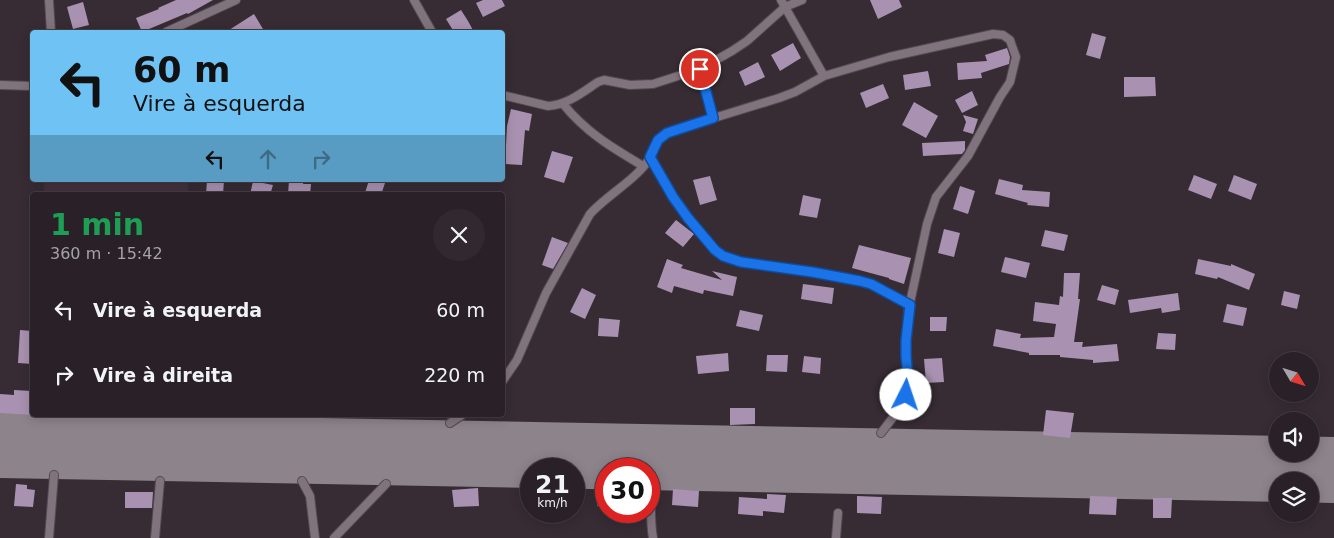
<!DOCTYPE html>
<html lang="pt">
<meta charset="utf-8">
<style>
body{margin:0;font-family:"DejaVu Sans",sans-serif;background:#31292f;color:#f1f3f6;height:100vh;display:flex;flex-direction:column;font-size:19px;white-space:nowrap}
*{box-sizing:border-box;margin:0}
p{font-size:16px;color:#a5a3a7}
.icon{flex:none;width:28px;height:28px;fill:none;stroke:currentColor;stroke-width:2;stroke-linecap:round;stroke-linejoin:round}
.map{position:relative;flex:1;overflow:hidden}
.side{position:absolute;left:30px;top:192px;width:475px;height:225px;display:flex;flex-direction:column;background:#292127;border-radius:5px;box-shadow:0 2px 12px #0003,0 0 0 1px #453e44}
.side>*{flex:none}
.banner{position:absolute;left:30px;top:30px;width:475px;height:152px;border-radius:5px;box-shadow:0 2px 12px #0003,0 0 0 1px #453e44;background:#6fc2f4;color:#111;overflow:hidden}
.needle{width:32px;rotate:128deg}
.tools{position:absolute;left:1269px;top:352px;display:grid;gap:10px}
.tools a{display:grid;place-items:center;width:50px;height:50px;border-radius:50%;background:#292127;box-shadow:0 2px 12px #0003,0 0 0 1px #453e44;font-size:25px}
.speed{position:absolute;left:520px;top:458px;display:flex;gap:10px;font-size:25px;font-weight:700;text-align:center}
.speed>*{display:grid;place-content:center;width:65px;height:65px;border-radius:50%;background:#292127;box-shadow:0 2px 12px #0003,0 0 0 1px #453e44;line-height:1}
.speed small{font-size:12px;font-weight:400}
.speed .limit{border:8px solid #d22;background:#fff;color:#111}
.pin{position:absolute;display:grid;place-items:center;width:42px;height:42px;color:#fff;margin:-21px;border:2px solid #fff;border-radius:50%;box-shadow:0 1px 5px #0007}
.me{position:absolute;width:55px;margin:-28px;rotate:4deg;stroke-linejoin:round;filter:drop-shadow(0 0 4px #0008)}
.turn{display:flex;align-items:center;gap:18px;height:105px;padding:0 20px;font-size:22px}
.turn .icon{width:65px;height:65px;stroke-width:2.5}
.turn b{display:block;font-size:35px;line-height:42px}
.lanes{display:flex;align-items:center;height:48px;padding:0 20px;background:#0003;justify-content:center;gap:25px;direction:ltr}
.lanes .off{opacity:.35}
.round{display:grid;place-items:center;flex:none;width:52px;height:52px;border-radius:26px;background:#31292f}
.overview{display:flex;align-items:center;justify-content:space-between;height:85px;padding:0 20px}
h1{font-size:30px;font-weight:600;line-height:38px;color:#1e9e55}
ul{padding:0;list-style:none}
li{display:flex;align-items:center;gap:15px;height:65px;padding:0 20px}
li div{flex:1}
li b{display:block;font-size:19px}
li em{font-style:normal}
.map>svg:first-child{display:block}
.built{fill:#43323e}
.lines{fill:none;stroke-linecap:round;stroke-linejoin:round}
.taxiway{stroke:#8d838a;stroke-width:26}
.runway{stroke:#8d838a;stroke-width:66}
.building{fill:#a992b1}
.minor-casing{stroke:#534950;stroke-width:10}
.minor{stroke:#81737d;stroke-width:8}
.route-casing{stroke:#114b97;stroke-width:12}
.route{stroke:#1a73e8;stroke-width:9}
</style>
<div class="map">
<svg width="1334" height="538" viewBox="0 0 1334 538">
<rect width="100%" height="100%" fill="#372c34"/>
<path class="built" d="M44,180H188V195H44Z"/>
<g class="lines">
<path class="taxiway" d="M50,446L51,415"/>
<path class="runway" d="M0,445L1334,470"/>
</g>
<path class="building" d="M176,0H213L188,14L187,13L142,32L136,18L159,9L158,8Z
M483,0H502L505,6L483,17L476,3Z
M870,0H899L902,7L878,19Z
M83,2L89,25L73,29L67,7Z
M461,10L468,21L474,32H454L446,19Z
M254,14L263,29L257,32H226Z
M1092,33L1106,37L1100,59L1086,55Z
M793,43L801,58L780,71L771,55Z
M1007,48L1010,57L1009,64L981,73L982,78L958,80L957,63L987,61L985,55Z
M758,62L765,77L745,86L739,72Z
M928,71L931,86L905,90L903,75Z
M1124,77H1155L1156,96L1124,97Z
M883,84L889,98L866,108L860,93Z
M972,91L978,105L962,113L955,100Z
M914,102L938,116L926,138L902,125Z
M511,109L532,114L529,131L525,130L522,165L505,164L507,126Z
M963,115L978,119L973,134L963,131L966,122Z
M965,141V150L962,154L923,156L922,143Z
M552,151L573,157L564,183L544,177Z
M1194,175L1217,184L1211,199L1188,190Z
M1234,175L1257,184L1251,200L1228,191Z
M710,176L717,200L700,205L693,180Z
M999,179L1023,185L1022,190L1050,192L1049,207L1027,205L1028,203L995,194Z
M207,180H224L223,195H206Z
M289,180H304L303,184H311L310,195H288Z
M369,180H386L381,195H371L365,193Z
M253,181L273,185L270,195H250Z
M960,186L975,191L968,214L953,209Z
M803,195L821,199L817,218L799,215Z
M676,220L694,234L683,247L665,233Z
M944,229L960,233L954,257L938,253Z
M1045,230L1068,235L1064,251L1041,246Z
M552,237L568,243L553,269L542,265Z
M859,245L911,258L904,284L889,279V278L852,268Z
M1005,257L1030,263L1026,278L1001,272Z
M667,259L683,265L681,268L722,280L712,271L737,277L733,296L704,290L703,294L674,286L672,293L657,287Z
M1198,259L1231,266V264L1255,274L1249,290L1218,277L1217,279L1195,274Z
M1064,273H1080L1078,299H1080L1074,342H1083L1082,347L1117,344L1119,361L1093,363V360L1060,357V355H1029V353L993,346L996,329L1021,334L1020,338L1054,337L1056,324L1033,321L1035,302L1059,305L1060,296L1063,297Z
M803,284L834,288L832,304L801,299Z
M1102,285L1119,290L1115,305L1097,300Z
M582,288L596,295L585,319L570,312Z
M1284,291L1300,295L1297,309L1281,305Z
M1178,293L1180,310L1162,313L1161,308L1130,313L1128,300Z
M1227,304L1247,308L1243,326L1223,322Z
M740,310L763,315L759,331L736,326Z
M930,317H947L946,331H930Z
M599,318L620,320L618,337L598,336Z
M20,330L32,331V364L18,363Z
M1158,333L1176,334L1175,350L1156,349Z
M728,353L729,371L698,374L696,356Z
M767,355H788L787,372L766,371Z
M804,356L821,358L820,374L802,372Z
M942,358L944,382L926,383L924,359Z
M14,390L32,391V415L0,413V394L14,395Z
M730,408H755V424L730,425Z
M1046,410L1074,413L1070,438L1043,435Z
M16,484L27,485V489L35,490L33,507L14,506Z
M597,486H606V505L597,506Z
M478,488L479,506L454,507L452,490Z
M673,489L699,491L698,507L672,505Z
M125,492H153L152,508H125Z
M767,494L786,495L784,513L763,511V516L738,514L739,497L767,499Z
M857,496L882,497L881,514L857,513Z
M1090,496L1117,497L1116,515L1089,514Z
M1153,498H1172L1171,518H1153Z"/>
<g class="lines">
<g class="minor-casing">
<path id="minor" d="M49,0L51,32
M414,0L432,32
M781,0L824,76
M166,32L236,0
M700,69L713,118
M0,85L32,86
M502,95L548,106C567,105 583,92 598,82L604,80L630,85L653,84L700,69L732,51L747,41L785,7L802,0
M563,104C587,133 611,147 643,166
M650,157L673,197L688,218L715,250L723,256L741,262L812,272L860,281L871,284L910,305
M502,382L517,360L546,293L590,214C608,194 635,181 650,158C653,154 654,149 656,144C660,135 669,132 678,129L779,98L795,92L824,76L889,57L993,34L1003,35L1010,40L1012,46L1016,57L1010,82L1000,97L968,156L936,197L927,224L908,312L906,356L908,377L906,395L901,407L881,433
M450,423L462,415
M302,481L310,496L315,538
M651,488C651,505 650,521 653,538
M49,538L54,475
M155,538L160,481
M334,538L386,484
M836,538L838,513"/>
</g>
<use href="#minor" class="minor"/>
</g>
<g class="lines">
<g class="route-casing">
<path id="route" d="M700,69L713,118L667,133L658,140L650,157L673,197L688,218L715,250L723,256L741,262L812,272L860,281L871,284L910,305L906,340V356L908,377L906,395"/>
</g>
<use href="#route" class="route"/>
</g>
</svg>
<div class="tools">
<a><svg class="needle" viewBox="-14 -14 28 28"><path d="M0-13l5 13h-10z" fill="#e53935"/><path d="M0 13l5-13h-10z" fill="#a5a3a7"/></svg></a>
<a><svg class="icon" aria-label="sound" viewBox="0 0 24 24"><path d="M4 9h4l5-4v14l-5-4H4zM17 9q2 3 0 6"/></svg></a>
<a><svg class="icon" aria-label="layers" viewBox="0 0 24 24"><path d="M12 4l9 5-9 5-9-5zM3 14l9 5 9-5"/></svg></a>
</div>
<div class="speed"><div>21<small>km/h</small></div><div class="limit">30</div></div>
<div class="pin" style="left:700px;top:69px;background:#d93025"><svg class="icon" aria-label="arrive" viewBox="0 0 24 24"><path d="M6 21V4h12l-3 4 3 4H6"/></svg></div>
<svg class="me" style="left:906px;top:395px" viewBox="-20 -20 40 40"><circle r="19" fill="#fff"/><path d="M0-13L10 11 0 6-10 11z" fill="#1a73e8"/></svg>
<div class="banner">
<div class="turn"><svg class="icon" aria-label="left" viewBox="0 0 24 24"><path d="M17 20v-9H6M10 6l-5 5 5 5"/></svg><div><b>60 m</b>Vire à esquerda</div></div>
<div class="lanes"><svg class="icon" aria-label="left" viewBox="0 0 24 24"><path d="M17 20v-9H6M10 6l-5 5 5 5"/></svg><svg class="icon off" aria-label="ahead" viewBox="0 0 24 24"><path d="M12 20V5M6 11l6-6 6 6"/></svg><svg class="icon off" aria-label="right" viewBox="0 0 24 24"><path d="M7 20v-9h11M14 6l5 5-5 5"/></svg></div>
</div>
<section class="side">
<div class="overview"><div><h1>1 min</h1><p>360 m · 15:42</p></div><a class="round"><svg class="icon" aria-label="close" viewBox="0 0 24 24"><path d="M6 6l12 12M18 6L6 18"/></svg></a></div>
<ul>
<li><svg class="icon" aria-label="left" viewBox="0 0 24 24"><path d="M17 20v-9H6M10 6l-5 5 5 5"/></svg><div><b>Vire à esquerda</b></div><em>60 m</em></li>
<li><svg class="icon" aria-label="right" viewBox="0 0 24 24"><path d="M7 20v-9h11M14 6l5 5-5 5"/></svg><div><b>Vire à direita</b></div><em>220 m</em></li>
</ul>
</section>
</div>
